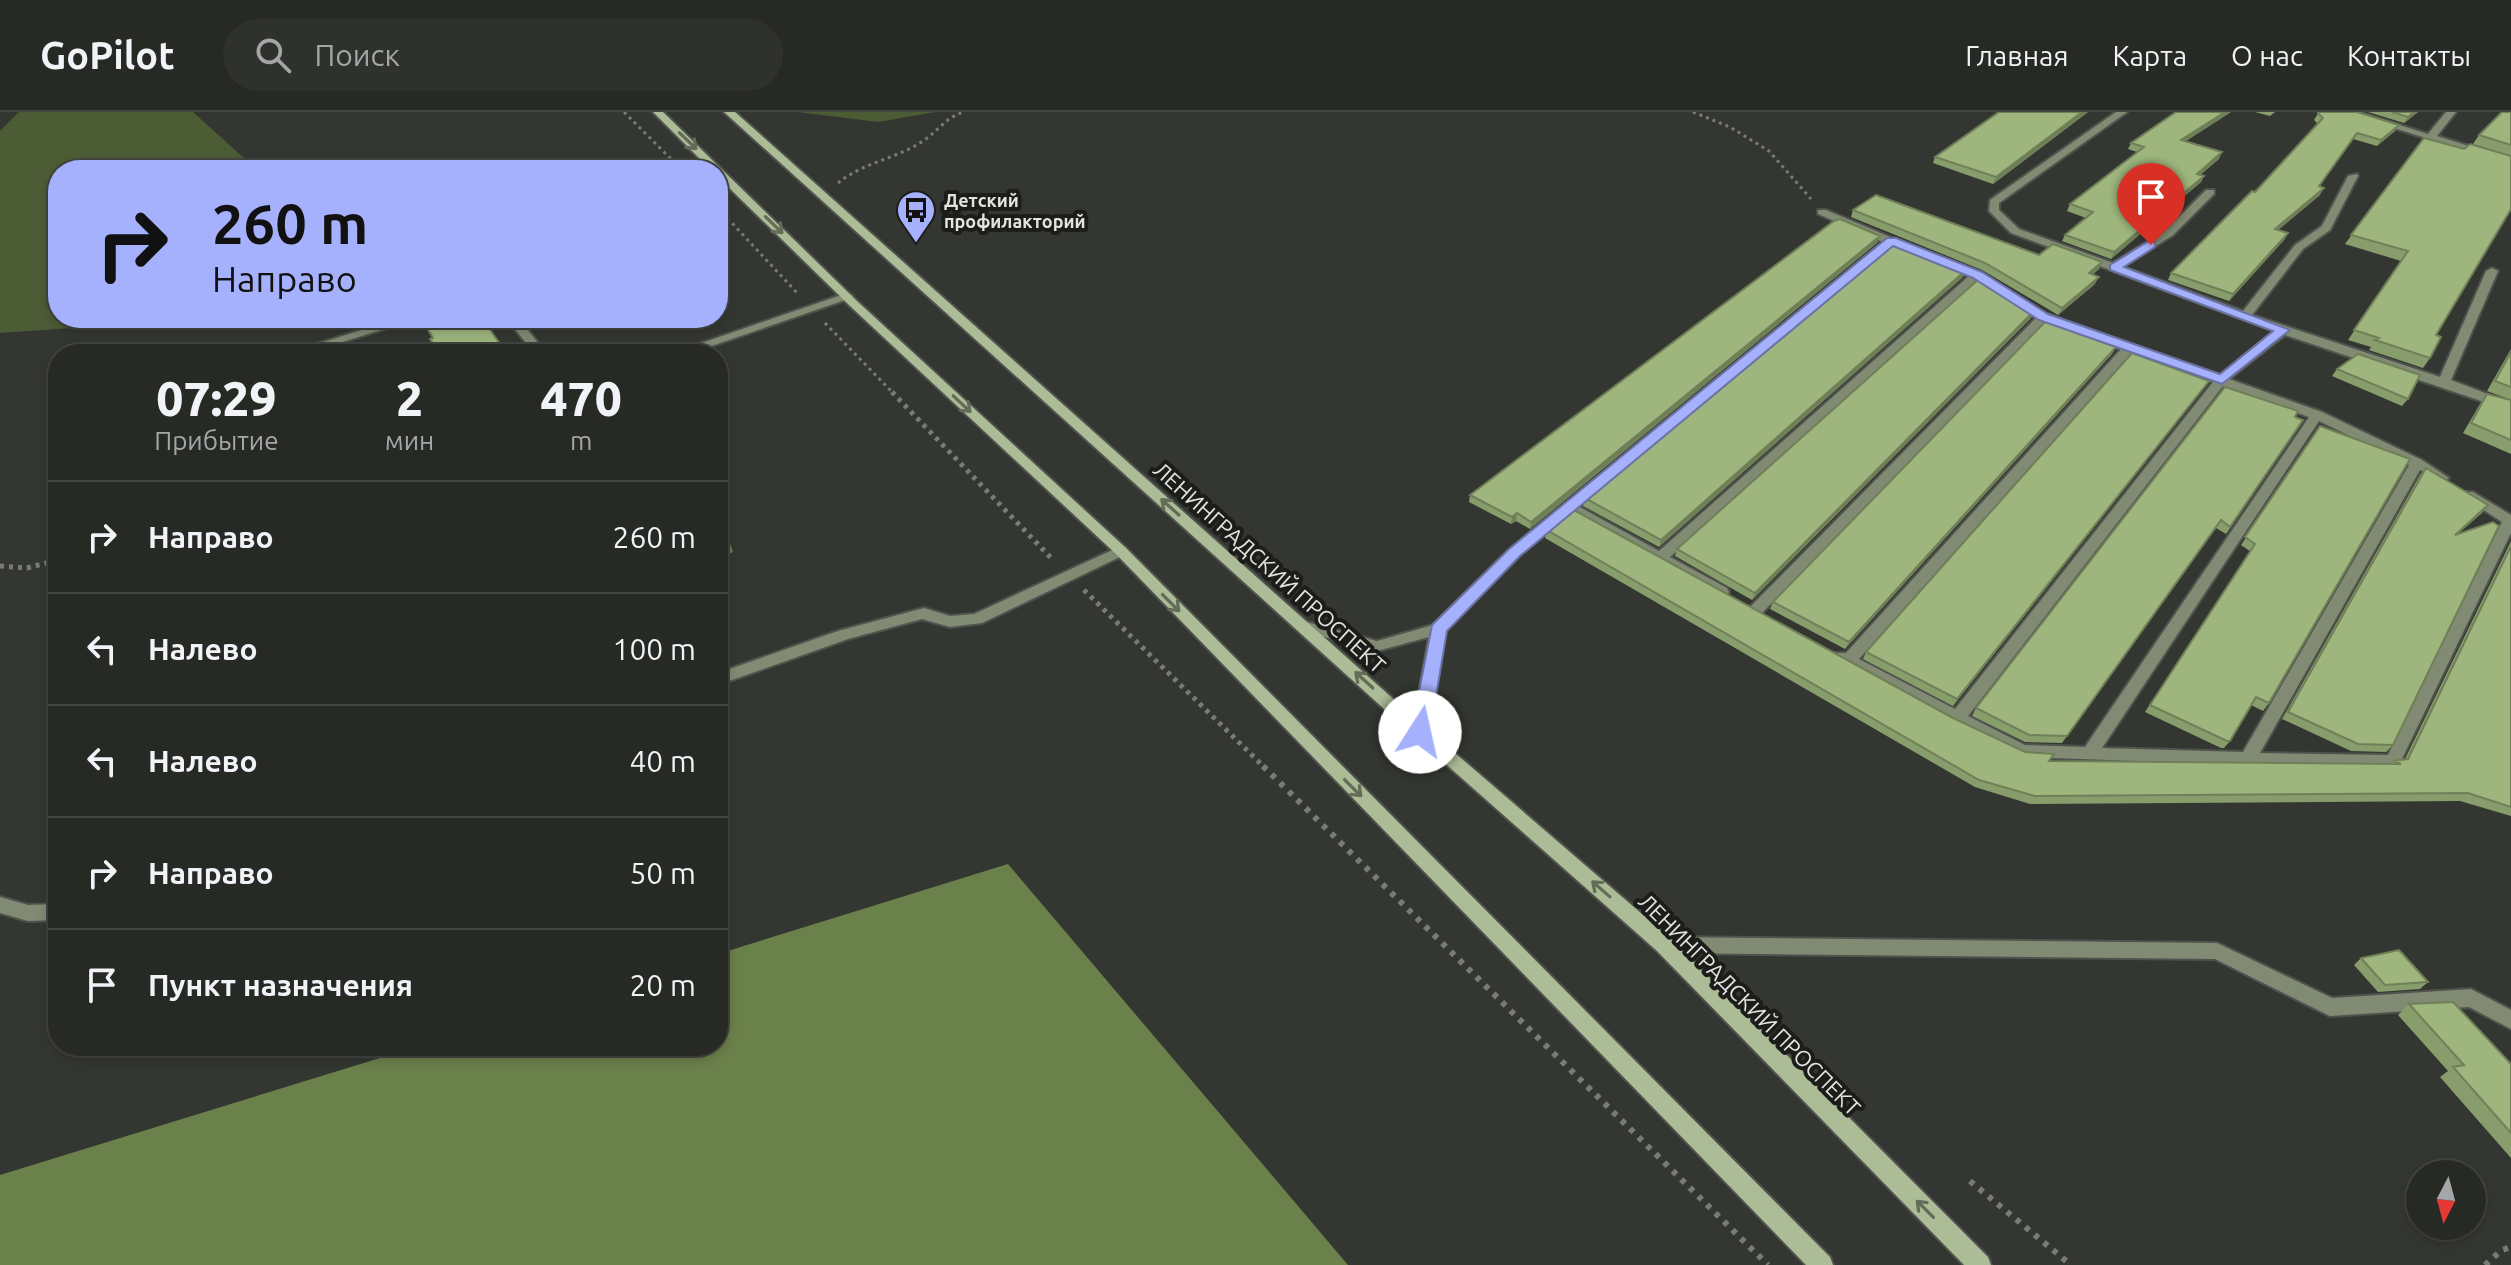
<!DOCTYPE html>
<html lang="ru">
<meta charset="utf-8">
<style>
body{margin:0;font-family:Ubuntu,sans-serif;background:#2f312d;color:#f1f3f6;height:100vh;display:flex;flex-direction:column;font-size:30px;white-space:nowrap}
*{box-sizing:border-box;margin:0}
p{font-size:26px;color:#a4a6a7}
.icon{flex:none;width:44px;height:44px;fill:none;stroke:currentColor;stroke-width:2;stroke-linecap:round;stroke-linejoin:round}
.map{position:relative;flex:1;overflow:hidden}
.drawer{position:absolute;left:48px;top:232px;width:680px;height:712px;display:flex;flex-direction:column;background:#272925;border-radius:32px;box-shadow:0 4px 12px #0003,0 0 0 2px #434542}
.drawer>*{flex:none}
.banner{position:absolute;left:48px;top:48px;width:680px;height:168px;border-radius:32px;box-shadow:0 4px 12px #0003,0 0 0 2px #434542;background:#a5b1fc;color:#111;overflow:hidden}
.needle{width:52px;rotate:186deg}
.controls{position:absolute;left:2406px;top:1048px;display:grid;gap:16px}
.controls a{display:grid;place-items:center;width:80px;height:80px;border-radius:50%;background:#272925;box-shadow:0 4px 12px #0003,0 0 0 2px #434542;font-size:40px}
.pin{position:absolute;display:grid;place-items:center;width:68px;height:68px;color:#fff;margin:-82px -34px;border-radius:50% 50% 50% 0;rotate:-45deg;box-shadow:0 0 8px #0007}
.pin .icon{rotate:45deg}
.me{position:absolute;width:88px;margin:-44px;rotate:10deg;stroke-linejoin:round;filter:drop-shadow(0 0 6px #0008)}
.turn{display:flex;align-items:center;gap:28px;height:168px;padding:0 32px;font-size:36px}
.turn .icon{width:104px;height:104px;stroke-width:2.5}
.turn b{display:block;font-size:56px;line-height:68px}
.eta{display:flex;justify-content:space-evenly;align-items:center;height:136px;text-align:center}
.eta b{font-size:48px;font-weight:800;line-height:56px}
ul{padding:0;list-style:none}
li{display:flex;align-items:center;gap:24px;height:112px;padding:0 32px;border-top:2px solid #434542}
li div{flex:1}
li b{display:block;font-size:30px}
li em{font-style:normal}
header{display:flex;align-items:center;gap:48px;box-sizing:border-box;height:112px;padding:0 40px;background:#272925;border-bottom:2px solid #434542}
header strong{font-size:38px}
nav{display:flex;gap:44px;margin-inline-start:auto;font-size:28px}
.search{width:560px;height:72px;background:#2f312d;display:flex;align-items:center;gap:20px;box-sizing:border-box;padding:0 28px;border-radius:44px;color:#a4a6a7;font-size:30px}
.map>svg:first-child{display:block}
.green{fill:#4c5c35}
.water{fill:#6b814b}
.lines{fill:none;stroke-linecap:round;stroke-linejoin:round}
.service-casing{stroke:#50534d;stroke-width:4}
.minor-casing{stroke:#50534d;stroke-width:4}
.secondary-casing{stroke:#50534d;stroke-width:4}
.path-far2{stroke:#797b76;stroke-width:3;stroke-dasharray:3 4;stroke-linecap:butt}
.path-far1{stroke:#797b76;stroke-width:5;stroke-dasharray:4 5;stroke-linecap:butt}
.path{stroke:#797b76;stroke-width:6;stroke-dasharray:5 7;stroke-linecap:butt}
.service{fill:#818b73;fill-rule:evenodd}
.minor{fill:#818b73;fill-rule:evenodd}
.secondary{fill:#abbc96;fill-rule:evenodd}
.wall{fill:#889d6c}
.shaded-wall{fill:#6f7f58}
.building{fill:#9eb67d;stroke:#6f7f58;stroke-width:2}
.oneway{stroke:#646c58}
.route{fill:#a5b1fc;stroke:#6b73a4;stroke-width:2}
.labels{text-anchor:middle;dominant-baseline:central;stroke-width:8;stroke-linejoin:round;paint-order:stroke}
.far-poi-label{font-size:18px;font-weight:bold;fill:#e2e4e0;stroke:#1c1d1b;text-anchor:start}
.street-label{font-size:22px;fill:#e2e4e0;stroke:#1c1d1b}
</style>
<header>
<strong>GoPilot</strong>
<div class="search"><svg class="icon" aria-label="search" viewBox="0 0 24 24"><circle cx="10" cy="10" r="6"/><path d="M15 15l6 6"/></svg>Поиск</div>
<nav><a>Главная</a><a>Карта</a><a>О нас</a><a>Контакты</a></nav>
</header>
<div class="map">
<svg width="2511" height="1153" viewBox="0 0 2511 1153">
<rect width="100%" height="100%" fill="#343731"/>
<path class="green" d="M19,0H193L257,58H58V206H127L102,214L0,221V19Z
M798,0H935L878,10Z"/>
<path class="water" d="M1008,752L1348,1153H0V1063L419,934H718V842Z"/>
<g class="lines">
<g class="service-casing">
<path id="service" d="M2116,0H2127L1999,91V98L2019,117L2113,151L2165,119L2206,78H2214V82L2173,123L2123,155L2243,199L2295,133L2322,114L2348,64L2357,62L2358,64L2330,118L2303,137L2252,203L2440,265L2486,159L2492,156L2498,159L2451,268L2511,291V299L2285,223L2229,267L2322,300L2422,348L2449,366L2442,370L2420,358L2260,641L2388,643L2502,410L2461,383L2463,380H2473L2511,403V421L2399,653H2248L2022,645L1950,611L1835,549L1833,545L1835,541H1846L2121,237L2045,210L1760,503H1750L1747,499L1750,495L2036,206L1978,168L1670,445L1727,476L1729,480L1727,484H1717L1570,401L1519,444L1445,519L1428,620L1426,624H1414L1412,620L1429,525L1377,539L1298,518L1295,514L1298,510L1303,509L1377,529L1433,513L1509,438L1883,130L1818,102V98H1826L1921,138L1915,141L1892,133L1578,394L1659,439L1969,164L1944,153V149L1948,148L1981,161L2047,202L2219,264L2274,219L2011,121L1989,99L1990,88ZM2131,241L2213,270L1955,597L1859,547ZM2223,274L2309,305L2085,635L2025,633L1968,604ZM2319,309L2409,353L2243,640L2102,636Z
M2343,0H2358L2428,22L2446,0H2456L2437,24L2511,47V53Z
M847,181L853,184L851,186L688,242H670Z
M400,206H419L304,242H285Z
M506,206H518L547,242H535Z
M1664,825L2217,831L2332,886L2471,877L2511,898V917L2469,895L2330,904L2215,847L1664,841L1657,839L1655,833L1657,827Z"/>
</g>
<g class="minor-casing">
<path id="minor" d="M1121,434L1126,436L1128,439L1126,442L982,511L950,515L922,507L848,527L718,573V561L838,519L924,496L950,504L974,502Z
M0,785L28,793L58,792V808L28,809L0,801Z"/>
</g>
<g class="secondary-casing">
<path id="secondary" d="M653,0H663L858,190L1126,436L1830,1145L1833,1153H1806L1116,442L850,194L718,65V58H711Z
M724,0H735L1426,616L1671,827L1988,1145L1991,1153H1964L1657,839L1414,624Z"/>
</g>
<path class="path-far2" d="M624,0L682,58
M1693,0L1730,15L1769,39L1811,87
M838,71C864,50 896,47 923,29C938,19 946,5 964,0
M718,96L799,183
M825,211L894,282"/>
<path class="path-far1" d="M892,280L1054,449
M0,454L27,456L58,448
M1084,478L1265,656"/>
<path class="path" d="M1263,654L1768,1153
M1970,1069L2071,1153
M2485,1153L2502,1138L2511,1135"/>
<use href="#service" class="service"/>
<use href="#minor" class="minor"/>
<use href="#secondary" class="secondary"/>
</g>
<path class="wall" d="M2088,0L1993,72L1933,51L1935,45Z
M2176,0H2231L2186,29L2219,47L2200,63L2204,64L2201,70L2111,147L2062,129L2065,123L2086,106L2067,99L2070,92L2137,40L2128,37L2131,31Z
M2255,0H2275L2270,4Z
M2319,0L2395,19L2377,34L2353,27L2319,75L2320,83L2278,118L2288,121L2284,128L2229,189L2168,168L2171,161L2255,80L2318,12L2314,8Z
M2368,0H2418L2404,11Z
M2511,0V44L2473,32L2479,23Z
M2424,26L2436,223L2430,246L2423,256L2369,238L2371,235L2348,228L2401,149L2345,132Z
M1853,98L2099,157L2093,162L2095,172L2058,203L1982,158L1851,105Z
M1880,124L1877,131L1530,417L1516,409L1511,412L1469,390L1470,383Z
M1963,165L1659,435L1583,394L1585,386Z
M2034,199L2031,206L1752,488L1675,444L1677,437Z
M2116,235L2112,242L1845,537L1770,497L1773,490Z
M2511,237V288L2487,279Z
M2337,257L2408,287L2402,294L2332,264Z
M2209,269L2204,276L1953,594L1863,547L1866,540Z
M2487,282L2511,288V342L2463,321L2480,292Z
M2295,305L2303,308L2226,422L2216,416L2062,631L2025,630L1972,604L1976,596Z
M2320,314L2269,591L2263,599L2251,593L2230,629L2224,636H2221L2145,600L2250,439L2241,433Z
M2426,356L2488,393L2482,401L2458,421L2393,633L2386,640L2351,639L2282,607L2420,363Z
M1547,418L2025,640L2049,649L2390,652L2393,649L2405,647L2511,429V704L2460,689L2030,692L1975,675L1545,426Z
M2361,846L2428,870L2420,877L2378,880L2354,853Z
M2409,892L2511,952V1046L2440,965L2448,959L2398,903Z"/>
<path class="shaded-wall" d="M2082,0H2088L1993,72L1996,65Z
M2225,0H2231L2178,34L2181,28Z
M2414,0H2418L2404,11L2408,5Z
M2399,13L2395,19L2377,34L2381,28Z
M2222,40L2219,47L2193,68L2197,62Z
M2204,64L2201,70L2111,147L2114,140Z
M2324,76L2320,83L2271,124L2275,117Z
M2288,121L2284,128L2229,189L2233,182Z
M1880,124L1877,131L1530,417L1531,410Z
M2102,150L2099,157L2086,168L2089,161Z
M1966,158L1963,165L1659,435L1661,428Z
M2099,165L2095,172L2058,203L2062,196Z
M2034,199L2031,206L1752,488L1755,481Z
M2116,235L2112,242L1845,537L1849,530Z
M2209,269L2204,276L1953,594L1957,587Z
M2488,393L2482,401L2449,430L2455,423Z
M1517,401L1516,409L1511,412L1512,405Z
M723,412L733,440L718,446V414Z"/>
<path class="building" d="M1999,0H2082L1996,65L1935,45Z
M2176,0H2225L2181,28L2222,40L2197,62L2204,64L2114,140L2065,123L2093,100L2070,92L2144,35L2131,31Z
M2319,0H2357L2399,13L2381,28L2357,21L2319,74L2324,76L2275,117L2288,121L2233,182L2171,161L2252,79L2255,80L2323,6L2318,1Z
M2392,0H2414L2408,5Z
M2502,0H2511V33L2479,23Z
M2424,26L2464,37L2470,32L2511,44V97L2436,223L2441,225L2430,246L2375,228L2379,226L2354,218L2408,139L2351,123Z
M1876,83L2039,143L2053,132L2102,150L2089,161L2099,165L2062,196L1985,151L1853,98Z
M1840,107L1880,124L1531,410L1517,401L1512,405L1470,383L1834,109Z
M1895,130L1966,158L1661,428L1585,386Z
M1981,165L2034,199L1755,481L1677,437Z
M427,206H482L507,242H440L430,227L433,226L422,208Z
M2046,209L2116,235L1849,530L1773,490Z
M329,234L334,242H304Z
M2511,240V275L2495,269Z
M2132,241L2209,269L1957,587L1866,540Z
M2358,242L2420,263L2408,287L2337,257Z
M2225,275L2298,299L2295,305L2303,308L2230,415L2221,408L2067,624L2029,623L1976,596Z
M2487,282L2511,288V328L2471,311Z
M2320,314L2410,347L2269,591L2256,585L2230,629H2227L2150,593L2255,432L2245,425Z
M2426,356L2488,393L2455,423L2493,410L2499,414L2393,633L2358,632L2288,600Z
M1572,397L1953,606L2025,640L2054,642L2049,649L2401,652L2393,649L2408,647L2511,434V695L2468,681L2035,684L1979,668L1547,418Z
M718,406L723,412L718,414Z
M2399,838L2428,870L2385,873L2361,846Z
M2453,890L2511,952V1021L2453,955L2464,953L2409,892Z"/>
<defs><path id="oneway-shaft" d="M-6 0H5M1.5-3L5.5 0L1.5 3" fill="none" stroke-width="1.6" stroke-linecap="round" stroke-linejoin="round" transform="scale(2)"/></defs>
<g class="oneway">
<use href="#oneway-shaft" transform="translate(688 29) rotate(44)"/>
<use href="#oneway-shaft" transform="translate(774 113) rotate(44)"/>
<use href="#oneway-shaft" transform="translate(962 292) rotate(43)"/>
<use href="#oneway-shaft" transform="translate(1170 395) rotate(-138)"/>
<use href="#oneway-shaft" transform="translate(1171 491) rotate(45)"/>
<use href="#oneway-shaft" transform="translate(1364 568) rotate(-138)"/>
<use href="#oneway-shaft" transform="translate(1353 676) rotate(45)"/>
<use href="#oneway-shaft" transform="translate(1601 777) rotate(-139)"/>
<use href="#oneway-shaft" transform="translate(1925 1097) rotate(-135)"/>
</g>
<path class="route" d="M1887,126H1896L1982,160L2048,202L2220,262L2273,219L2110,158V153L2147,130H2155V135L2124,155L2290,218L2222,272L2039,208L1973,166L1893,134L1520,444L1447,519L1430,620L1427,625H1414L1411,620L1432,513L1509,437Z"/>
<defs>
<g id="bus-pin" transform="scale(2)"><path d="M0 17L-7.5 6A9.5 9.5 0 1 1 7.5 6Z" fill="#a5b1fc" stroke="#1c1d1b"/><path d="M-5-6H5V4H4V6H2V4H-2V6H-4V4H-5ZM-3.5-4V0h7V-4ZM-3.5 1.2v1.5H-2V1.2ZM2 1.2v1.5H3.5V1.2Z" fill="#111"/></g>
</defs>
<g fill-rule="evenodd">
<use href="#bus-pin" x="916" y="98"/>
</g>
<g class="labels">
<g class="far-poi-label">
<text x="944" y="88">Детский<tspan x="944" dy="21">профилакторий</tspan></text>
</g>
<g class="street-label">
<text transform="translate(1270 455) rotate(42)">ЛЕНИНГРАДСКИЙ ПРОСПЕКТ</text>
<text transform="translate(1750 892) rotate(45)">ЛЕНИНГРАДСКИЙ ПРОСПЕКТ</text>
</g>
</g>
</svg>
<div class="controls">
<a><svg class="needle" viewBox="-14 -14 28 28"><path d="M0-13l5 13h-10z" fill="#e53935"/><path d="M0 13l5-13h-10z" fill="#a4a6a7"/></svg></a>
</div>
<div class="pin" style="left:2151px;top:133px;background:#d93025"><svg class="icon" aria-label="arrive" viewBox="0 0 24 24"><path d="M6 21V4h12l-3 4 3 4H6"/></svg></div>
<svg class="me" style="left:1420px;top:620px" viewBox="-20 -20 40 40"><circle r="19" fill="#fff"/><path d="M0-13L10 11 0 6-10 11z" fill="#a5b1fc"/></svg>
<div class="banner">
<div class="turn"><svg class="icon" aria-label="right" viewBox="0 0 24 24"><path d="M7 20v-9h11M14 6l5 5-5 5"/></svg><div><b>260 m</b>Направо</div></div>
</div>
<section class="drawer">
<div class="eta">
<div><b>07:29</b><p>Прибытие</p></div>
<div><b>2</b><p>мин</p></div>
<div><b>470</b><p>m</p></div>
</div>
<ul>
<li><svg class="icon" aria-label="right" viewBox="0 0 24 24"><path d="M7 20v-9h11M14 6l5 5-5 5"/></svg><div><b>Направо</b></div><em>260 m</em></li>
<li><svg class="icon" aria-label="left" viewBox="0 0 24 24"><path d="M17 20v-9H6M10 6l-5 5 5 5"/></svg><div><b>Налево</b></div><em>100 m</em></li>
<li><svg class="icon" aria-label="left" viewBox="0 0 24 24"><path d="M17 20v-9H6M10 6l-5 5 5 5"/></svg><div><b>Налево</b></div><em>40 m</em></li>
<li><svg class="icon" aria-label="right" viewBox="0 0 24 24"><path d="M7 20v-9h11M14 6l5 5-5 5"/></svg><div><b>Направо</b></div><em>50 m</em></li>
<li><svg class="icon" aria-label="arrive" viewBox="0 0 24 24"><path d="M6 21V4h12l-3 4 3 4H6"/></svg><div><b>Пункт назначения</b></div><em>20 m</em></li>
</ul>
</section>
</div>
